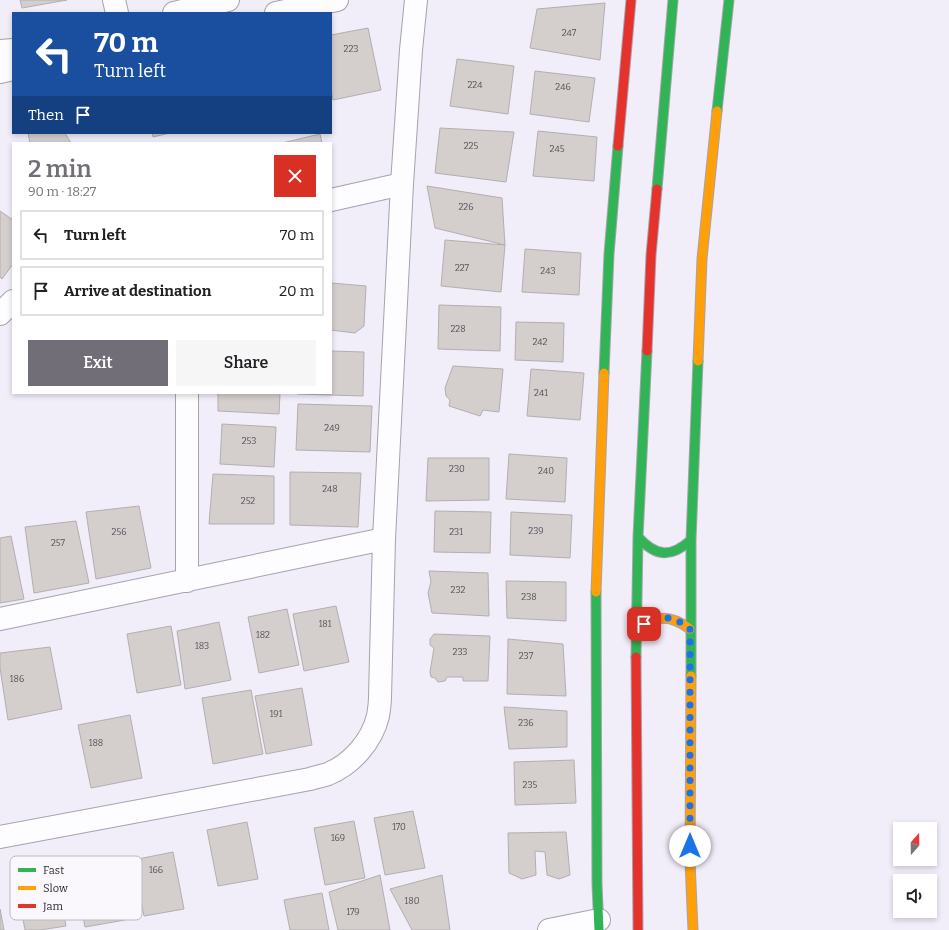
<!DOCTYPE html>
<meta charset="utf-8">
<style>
body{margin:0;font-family:Bitter,serif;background:#f6f6f6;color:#202124;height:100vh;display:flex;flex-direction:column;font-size:15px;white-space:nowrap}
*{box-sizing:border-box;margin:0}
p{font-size:13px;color:#757577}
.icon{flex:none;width:22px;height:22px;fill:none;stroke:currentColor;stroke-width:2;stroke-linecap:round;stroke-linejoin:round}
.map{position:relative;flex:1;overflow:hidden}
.side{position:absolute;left:12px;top:142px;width:320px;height:252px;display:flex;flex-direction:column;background:#fff;border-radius:0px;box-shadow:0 2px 6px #0003}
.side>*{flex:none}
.guide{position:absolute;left:12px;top:12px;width:320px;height:122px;border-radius:0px;box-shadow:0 2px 6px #0003;background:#1a4fa0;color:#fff;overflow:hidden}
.needle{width:26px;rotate:20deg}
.fabs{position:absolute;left:893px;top:822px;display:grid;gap:8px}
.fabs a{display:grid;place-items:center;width:44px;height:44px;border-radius:0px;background:#fff;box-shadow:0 2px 6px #0003;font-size:20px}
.pin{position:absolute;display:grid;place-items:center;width:34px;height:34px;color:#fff;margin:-17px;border-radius:8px;box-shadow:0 2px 6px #0006}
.me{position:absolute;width:44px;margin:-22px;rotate:0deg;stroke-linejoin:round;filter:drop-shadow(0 0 3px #0008)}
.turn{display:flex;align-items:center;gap:14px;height:84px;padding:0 16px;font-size:18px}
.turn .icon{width:52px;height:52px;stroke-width:2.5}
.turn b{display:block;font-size:28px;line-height:34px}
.then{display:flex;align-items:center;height:38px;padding:0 16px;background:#0003;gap:8px;font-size:15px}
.round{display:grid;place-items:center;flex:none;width:42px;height:42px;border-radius:0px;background:#f6f6f6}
.head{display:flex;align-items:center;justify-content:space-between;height:68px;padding:0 16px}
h1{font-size:24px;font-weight:600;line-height:30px;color:#726e78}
.button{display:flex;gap:8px;margin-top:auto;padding:8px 16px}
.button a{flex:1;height:46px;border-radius:0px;background:#726e78;color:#fff;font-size:16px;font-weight:600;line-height:46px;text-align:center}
.button a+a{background:#f6f6f6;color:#202124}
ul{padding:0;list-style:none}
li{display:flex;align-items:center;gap:12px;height:50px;margin:0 8px 6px;padding:0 8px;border:2px solid #e0e0e0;border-radius:0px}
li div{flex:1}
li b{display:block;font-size:15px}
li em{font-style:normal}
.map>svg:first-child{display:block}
.building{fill:#d4cecd;stroke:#b3afb0}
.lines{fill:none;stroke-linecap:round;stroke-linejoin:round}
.street-casing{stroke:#a6a3ac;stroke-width:24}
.fast-casing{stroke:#a6a3ac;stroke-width:11}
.slow-casing{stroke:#a6a3ac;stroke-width:11}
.jam-casing{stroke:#a6a3ac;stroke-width:11}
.street{stroke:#fdfcfe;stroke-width:22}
.fast{stroke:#30b455;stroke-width:9}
.slow{stroke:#ff9f0a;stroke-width:9}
.jam{stroke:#e5322d;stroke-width:9}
.route{stroke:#1a73e8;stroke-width:7;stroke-dasharray:0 12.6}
.labels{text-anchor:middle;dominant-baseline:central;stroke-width:3;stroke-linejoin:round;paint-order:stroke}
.number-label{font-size:9px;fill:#58535a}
.key{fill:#faf8fd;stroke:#bdbac0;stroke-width:1}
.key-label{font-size:11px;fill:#2e2a33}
</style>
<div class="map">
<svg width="949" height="930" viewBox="0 0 949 930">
<rect width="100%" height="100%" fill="#f1edf9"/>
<path class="building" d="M20,0H67L22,8Z
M605,3L600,60L530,48L537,9Z
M368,28L381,90L333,100L331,89V35Z
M457,59L514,66L508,114L450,106Z
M535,71L595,78L589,122L530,114Z
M440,128L514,132L506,182L435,173Z
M538,131L597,137L594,181L533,176Z
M28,133H65L71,143H30Z
M152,133H170L153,137Z
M320,134L322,143H282Z
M427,186L502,198L505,245L435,228Z
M0,211L13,220V264L2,279L0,277Z
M445,240L505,245L501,292L441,286Z
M525,249L581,253L579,295L522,292Z
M331,283L366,286L364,326L355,333L331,330Z
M439,305L501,307L500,351L438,349Z
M516,322L564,323L563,362L515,360Z
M331,351L364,352L363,396L297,394V393H331Z
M453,366L503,369L499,412L483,410L480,416L449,406L450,400L446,396L445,388Z
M531,369L584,373L580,420L527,416Z
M218,393H280L279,414L218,411Z
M298,404L372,406L370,452L296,450Z
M222,424L276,427L274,467L220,464Z
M509,454L567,458L565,502L506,499Z
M428,458H489V500L426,501Z
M290,472L361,473L358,527L290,525Z
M213,474L274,476V524H209Z
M139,506L151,568L96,579L86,512Z
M435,511L491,512L490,553L434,552Z
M511,512L572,515L570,558L510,555Z
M76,521L89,583L34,593L25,527Z
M11,536L24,599L0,603V538Z
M429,571L488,573L489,616L432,613L428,593L431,582Z
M506,581L566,582V621L507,618Z
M336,606L349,662L304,671L293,614Z
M287,609L299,665L259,673L248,617Z
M219,622L231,680L185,689L177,631Z
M171,626L181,685L137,693L127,634Z
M434,634L490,636L488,681H463V677H447L445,681L438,682L435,678L431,677L430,672L434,648L430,645V639Z
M508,639L563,644L566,696L507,694Z
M50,647L62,709L8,720L0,668V653Z
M302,688L312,745L266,754L255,696Z
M251,690L263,754L213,764L202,698Z
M504,707L567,711V747L509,749Z
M130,715L142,778L91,788L78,725Z
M574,760L576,803L515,805L514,762Z
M413,811L425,868L385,875L374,818Z
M354,821L365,878L325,885L314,828Z
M247,822L258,879L218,886L207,830Z
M566,832L570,875L559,879L547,875L545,852L535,851L536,875L522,879L509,873L508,833Z
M173,852L184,909L144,916L133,860Z
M113,863L125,920L85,927L74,870Z
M55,869L66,926L40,930H25L15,876Z
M380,875L390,930H338L329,892Z
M442,875L450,930H412L390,889Z
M322,893L329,930H290L284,900Z
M0,909L4,930H0Z"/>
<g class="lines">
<g class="street-casing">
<path id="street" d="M114,0L117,13
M174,13L228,0
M276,13L337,0
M0,51L13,50
M0,72L13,69
M331,200L402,184
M0,314L13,301
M187,393V581
M0,619L384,539
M0,837L310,779C316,777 322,776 328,774C352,764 372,741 378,716C379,710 380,703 380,697L384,539L402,184L411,50L416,0
M549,930L599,920"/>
</g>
<g class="fast-casing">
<path id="fast" d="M717,111L729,0
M657,189L673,0
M604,373L609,254L618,146
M638,537C656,557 671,558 691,540
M596,592L597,884L599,930
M636,657L638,537L647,351
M691,676V540L698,361"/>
</g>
<g class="slow-casing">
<path id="slow" d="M698,361L702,259L717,111
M596,592L604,373
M636,631C656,615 669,614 690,629
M691,676L690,861L693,930"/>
</g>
<g class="jam-casing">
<path id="jam" d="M618,146L631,0
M647,351L651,255L657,189
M636,657L638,930"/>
</g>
<use href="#street" class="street"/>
<use href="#fast" class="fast"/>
<use href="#slow" class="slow"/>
<use href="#jam" class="jam"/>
</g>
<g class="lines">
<path class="route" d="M644,624C662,614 674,616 690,629V846"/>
</g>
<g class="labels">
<g class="number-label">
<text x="569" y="33">247</text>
<text x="351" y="49">223</text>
<text x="475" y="85">224</text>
<text x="563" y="87">246</text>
<text x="471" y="146">225</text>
<text x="557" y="149">245</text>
<text x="466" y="207">226</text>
<text x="462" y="268">227</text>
<text x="548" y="271">243</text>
<text x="458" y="329">228</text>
<text x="540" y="342">242</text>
<text x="541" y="393">241</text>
<text x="332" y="428">249</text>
<text x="249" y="441">253</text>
<text x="457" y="469">230</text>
<text x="546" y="471">240</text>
<text x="330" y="489">248</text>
<text x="248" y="501">252</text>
<text x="536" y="531">239</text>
<text x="119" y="532">256</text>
<text x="456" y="532">231</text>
<text x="58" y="543">257</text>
<text x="458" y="590">232</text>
<text x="529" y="597">238</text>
<text x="325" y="624">181</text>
<text x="263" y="635">182</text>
<text x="202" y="646">183</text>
<text x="460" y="652">233</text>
<text x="526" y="656">237</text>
<text x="17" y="679">186</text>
<text x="276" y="714">191</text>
<text x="526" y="723">236</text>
<text x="96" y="743">188</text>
<text x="530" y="785">235</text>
<text x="399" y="827">170</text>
<text x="338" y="838">169</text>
<text x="156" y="870">166</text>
<text x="412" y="901">180</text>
<text x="353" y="912">179</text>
</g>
</g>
<rect x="10" y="856" width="132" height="64" rx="6" class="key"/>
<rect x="18" y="868" width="18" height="4" fill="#30b455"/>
<rect x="18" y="886" width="18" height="4" fill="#ff9f0a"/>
<rect x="18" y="904" width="18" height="4" fill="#e5322d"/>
<g class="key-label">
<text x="43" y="874">Fast</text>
<text x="43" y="892">Slow</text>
<text x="43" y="910">Jam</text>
</g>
</svg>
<div class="fabs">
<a><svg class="needle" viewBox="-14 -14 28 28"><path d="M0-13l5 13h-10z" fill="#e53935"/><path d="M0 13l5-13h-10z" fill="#757577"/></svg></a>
<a><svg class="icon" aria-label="sound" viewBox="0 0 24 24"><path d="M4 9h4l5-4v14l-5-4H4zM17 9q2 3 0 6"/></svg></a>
</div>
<div class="pin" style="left:644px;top:624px;background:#d93025"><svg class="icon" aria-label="arrive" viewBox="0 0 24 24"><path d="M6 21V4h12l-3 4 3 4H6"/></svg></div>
<svg class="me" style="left:690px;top:846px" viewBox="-20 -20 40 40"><circle r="19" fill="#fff"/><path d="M0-13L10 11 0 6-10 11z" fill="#1a73e8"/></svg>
<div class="guide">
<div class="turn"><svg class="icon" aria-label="left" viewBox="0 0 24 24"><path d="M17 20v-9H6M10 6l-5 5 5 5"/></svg><div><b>70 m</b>Turn left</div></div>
<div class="then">Then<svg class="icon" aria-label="arrive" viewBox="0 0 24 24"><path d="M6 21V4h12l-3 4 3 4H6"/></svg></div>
</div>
<section class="side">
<div class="head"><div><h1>2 min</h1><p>90 m · 18:27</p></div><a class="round" style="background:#d93025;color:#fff"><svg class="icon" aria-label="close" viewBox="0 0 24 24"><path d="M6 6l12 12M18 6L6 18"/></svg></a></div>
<ul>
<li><svg class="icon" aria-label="left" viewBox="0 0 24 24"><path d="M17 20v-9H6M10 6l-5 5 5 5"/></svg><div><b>Turn left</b></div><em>70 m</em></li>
<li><svg class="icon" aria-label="arrive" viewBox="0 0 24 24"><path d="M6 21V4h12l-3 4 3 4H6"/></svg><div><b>Arrive at destination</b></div><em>20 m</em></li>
</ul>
<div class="button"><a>Exit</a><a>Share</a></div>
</section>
</div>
